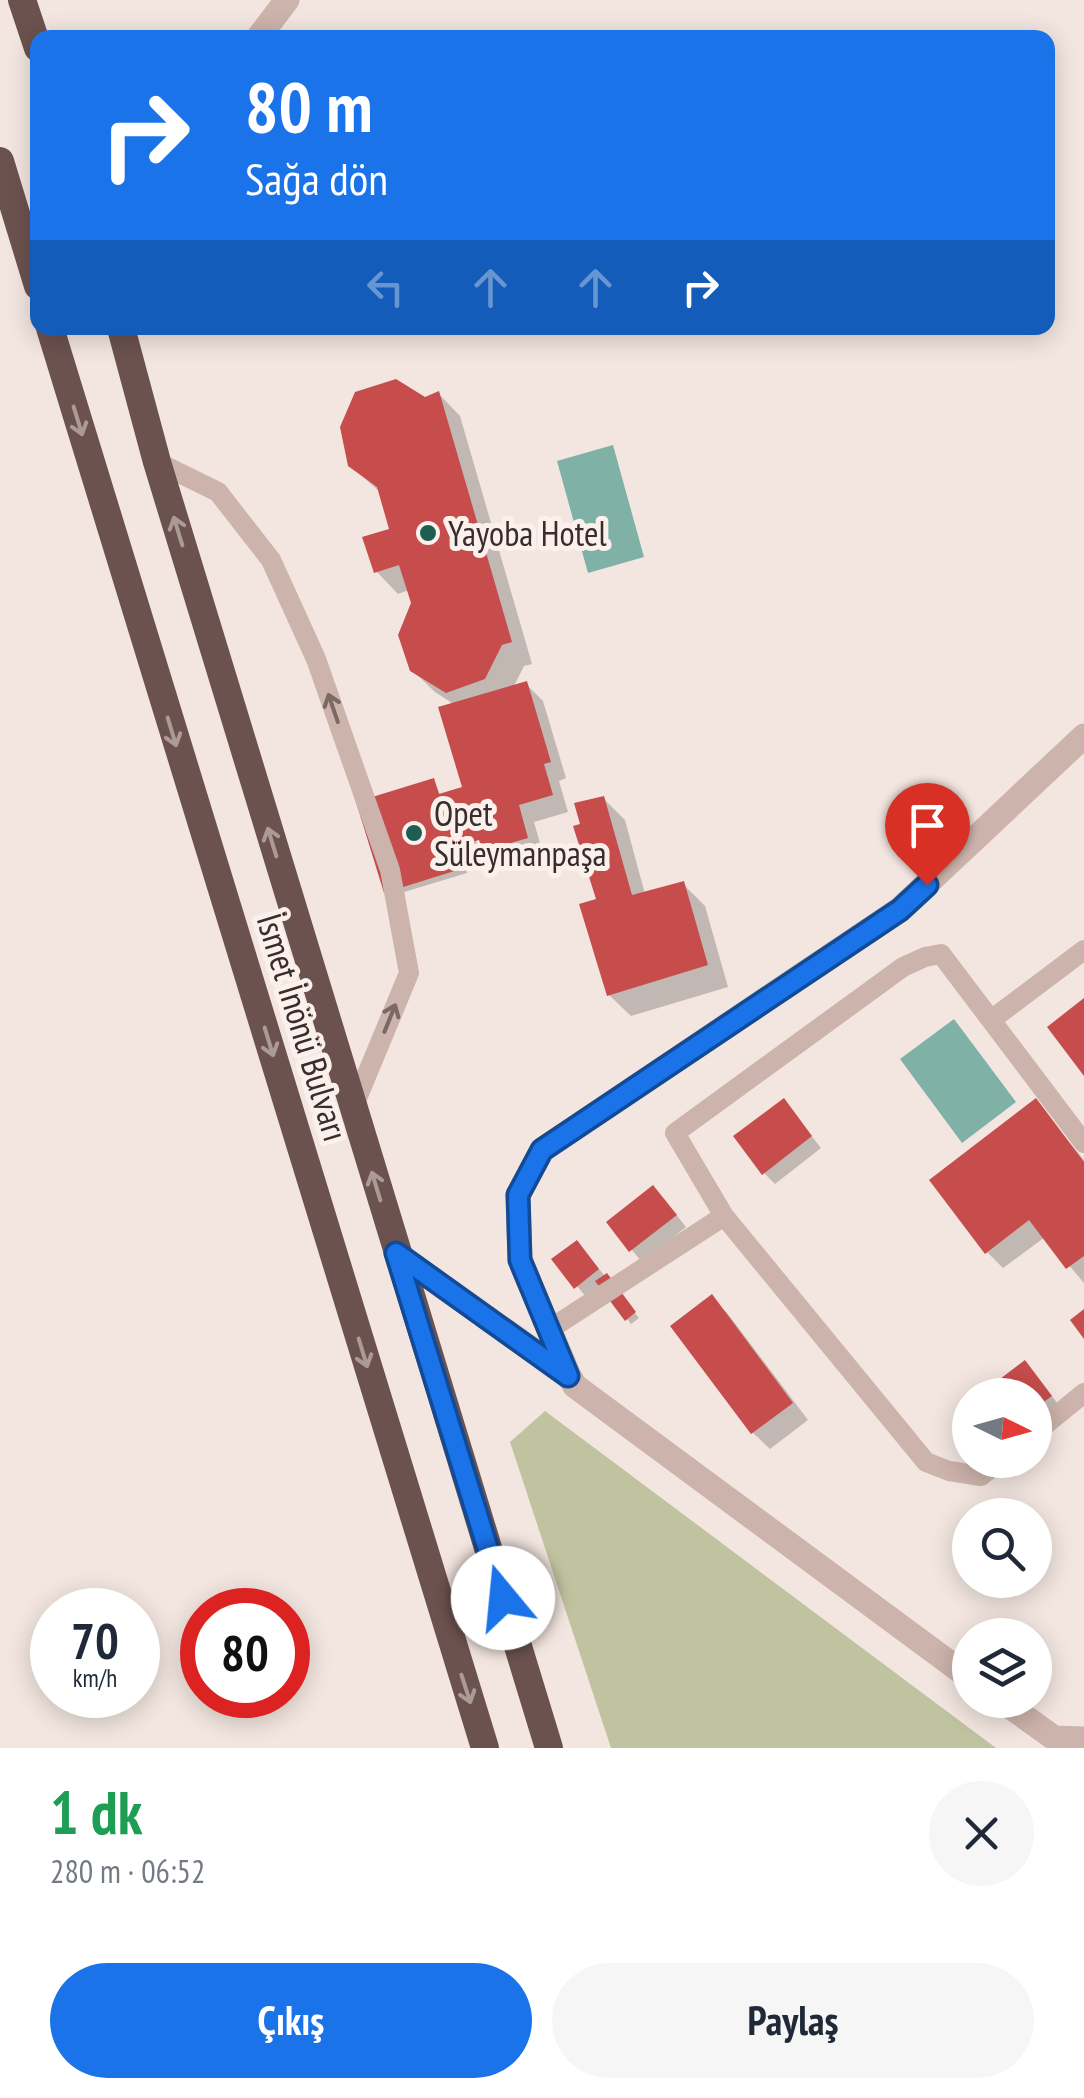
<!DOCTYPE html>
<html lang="tr">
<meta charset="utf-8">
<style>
body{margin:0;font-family:"PT Sans Narrow",sans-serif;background:#f6f6f7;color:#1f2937;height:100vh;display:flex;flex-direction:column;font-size:38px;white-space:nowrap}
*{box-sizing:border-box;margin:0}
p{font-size:32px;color:#747a83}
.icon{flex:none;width:55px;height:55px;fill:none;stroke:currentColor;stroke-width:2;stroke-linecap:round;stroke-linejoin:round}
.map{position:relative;height:1748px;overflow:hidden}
.drawer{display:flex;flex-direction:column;background:#fff;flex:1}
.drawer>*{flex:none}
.banner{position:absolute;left:30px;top:30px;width:1025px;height:305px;border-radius:20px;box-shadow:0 5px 25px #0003;background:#1a73e8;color:#fff;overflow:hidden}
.needle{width:65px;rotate:95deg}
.buttons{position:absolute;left:952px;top:1378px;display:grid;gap:20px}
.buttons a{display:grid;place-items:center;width:100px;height:100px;border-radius:50%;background:#fff;box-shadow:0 5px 25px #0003;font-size:50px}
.speed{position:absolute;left:30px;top:1588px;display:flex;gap:20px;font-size:50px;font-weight:700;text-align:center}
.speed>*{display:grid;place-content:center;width:130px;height:130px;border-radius:50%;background:#fff;box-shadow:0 5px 25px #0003;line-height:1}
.speed small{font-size:25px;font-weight:400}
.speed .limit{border:15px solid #d22;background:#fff;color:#111}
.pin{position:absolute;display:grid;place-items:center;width:85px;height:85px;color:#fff;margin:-102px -42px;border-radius:50% 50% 50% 0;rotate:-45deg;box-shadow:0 0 10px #0007}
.pin .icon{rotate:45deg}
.me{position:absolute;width:110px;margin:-55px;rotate:343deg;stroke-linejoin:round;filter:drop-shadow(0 0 8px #0008)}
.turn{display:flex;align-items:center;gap:35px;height:210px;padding:0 50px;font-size:45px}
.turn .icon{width:130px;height:130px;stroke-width:2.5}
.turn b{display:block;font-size:70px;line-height:85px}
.lanes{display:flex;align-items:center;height:95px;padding:0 50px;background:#0003;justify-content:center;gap:50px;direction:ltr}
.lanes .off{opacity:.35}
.round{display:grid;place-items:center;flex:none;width:105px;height:105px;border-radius:52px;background:#f6f6f7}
.overview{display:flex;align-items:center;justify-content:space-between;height:170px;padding:0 50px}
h1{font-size:60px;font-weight:800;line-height:75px;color:#1e9e55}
.cta{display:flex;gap:20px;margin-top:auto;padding:20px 50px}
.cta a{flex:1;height:115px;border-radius:60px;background:#1a73e8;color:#fff;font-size:40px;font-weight:800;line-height:115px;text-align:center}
.cta a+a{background:#f6f6f7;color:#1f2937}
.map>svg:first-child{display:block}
.green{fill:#bfc39f}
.water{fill:#7fb1a7}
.shadow{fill:#0003}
.building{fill:#c64d4b}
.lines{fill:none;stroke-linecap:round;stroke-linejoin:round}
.service{stroke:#ccb3ab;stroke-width:20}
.minor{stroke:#ccb3ab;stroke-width:25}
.tertiary{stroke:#ccb3ab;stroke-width:25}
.trunk{stroke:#6c524f;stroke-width:28}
.oneway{stroke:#ac9a96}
.oneway2{stroke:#7c6964}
.route-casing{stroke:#114b97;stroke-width:25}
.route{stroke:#1a73e8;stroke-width:18}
.poi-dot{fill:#1f5c52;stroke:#faf1ed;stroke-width:4}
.labels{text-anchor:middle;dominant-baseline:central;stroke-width:10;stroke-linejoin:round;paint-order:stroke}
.poi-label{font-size:35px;fill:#3a2c2a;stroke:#faf1ed;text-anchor:start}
.street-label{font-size:35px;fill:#3a2c2a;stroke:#faf1ed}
</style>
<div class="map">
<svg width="1084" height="1748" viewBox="0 0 1084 1748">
<rect width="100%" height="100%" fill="#f3e6e0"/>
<path class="green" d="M545,1411L996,1748H611L510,1442Z"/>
<path class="water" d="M613,445L644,557L588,573L557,461Z
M954,1019L1016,1102L962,1143L900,1059Z"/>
<path class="shadow" d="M439,394L460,416L532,664L524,666L513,688L526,684L543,701L566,778L559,781L568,812L534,822L543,854L502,866L486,850L455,705L435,692L412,670L413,603L409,590L398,594L377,572L392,531L382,494L350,465L425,400Z
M433,780L441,796L461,792L478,846L460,851L467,873L391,896Z
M603,798L625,820L645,894L683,884L705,906L728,987L631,1016L609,995L599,901L583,826Z
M784,1101L821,1148L775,1184L764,1173Z
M1035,1101L1084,1160V1283L1045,1237L1003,1268L987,1252Z
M664,1199L686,1227L642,1262L609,1223Z
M587,1254L639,1318L631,1324L602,1286L587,1298L555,1260Z
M712,1298L728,1314L808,1420L770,1449L753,1433L673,1326Z
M1035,1374L1061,1408L1035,1427V1395H983Z"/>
<path class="building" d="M396,379L425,397L439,391L512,642L502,645L485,679L446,693L410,671L398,635L411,603L399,565L374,573L362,537L389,529L377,487L348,466L340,427L355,392Z
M527,681L551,762L544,764L553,795L519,805L528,838L483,851L479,840L457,846L464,868L384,893L356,802L434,778L439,794L462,787L438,707Z
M604,796L632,895L684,881L708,965L607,996L579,904L596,899L573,826L580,824L574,803Z
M1084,998V1076L1047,1027Z
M784,1098L812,1136L762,1175L733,1136Z
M1036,1098L1084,1162V1256L1066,1269L1029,1220L985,1254L929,1180Z
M653,1185L677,1215L629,1252L606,1222Z
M577,1240L599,1269L574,1289L551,1259Z
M607,1273L636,1312L625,1321L595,1281Z
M712,1294L793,1403L751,1434L670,1326Z
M1084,1309V1339L1070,1320Z
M1025,1360L1052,1396L1035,1408V1395H979Z"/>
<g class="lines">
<path class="service" d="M157,462L218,492L271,560L316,659L390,870L409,973L353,1108
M991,1020L1084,950
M550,1329L724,1216
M1035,1433L1084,1393
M1001,1460L981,1476L949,1471L926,1462L724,1216L675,1133L903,967L925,957L941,954L1084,1143"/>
<path class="minor" d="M258,38L287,0
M569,1376L520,1260L518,1195L542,1150L900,909L1084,736"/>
<path class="tertiary" d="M396,1253L569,1376L575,1386L970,1678
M1001,1700L1054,1738L1084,1739"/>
<path class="trunk" d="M22,0L38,48
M0,161L38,286
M50,328L485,1748
M121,328L157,462L549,1748"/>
</g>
<defs><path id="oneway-shaft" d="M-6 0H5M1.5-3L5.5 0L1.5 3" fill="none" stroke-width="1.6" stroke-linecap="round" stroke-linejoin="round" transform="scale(2.5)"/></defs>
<g class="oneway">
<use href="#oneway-shaft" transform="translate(78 421) rotate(73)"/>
<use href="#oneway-shaft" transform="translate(178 531) rotate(-107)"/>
<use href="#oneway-shaft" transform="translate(172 732) rotate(73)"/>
<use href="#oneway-shaft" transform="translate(272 842) rotate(-107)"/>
<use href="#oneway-shaft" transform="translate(269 1042) rotate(73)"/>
<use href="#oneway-shaft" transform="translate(376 1186) rotate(-107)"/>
<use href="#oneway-shaft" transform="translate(363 1353) rotate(73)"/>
<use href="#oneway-shaft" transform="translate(466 1689) rotate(72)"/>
</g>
<g class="oneway2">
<use href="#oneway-shaft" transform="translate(333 708) rotate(-109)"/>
<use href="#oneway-shaft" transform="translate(390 1018) rotate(-68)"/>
</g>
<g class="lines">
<g class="route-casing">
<path id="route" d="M503,1598L396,1253L568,1376L520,1260L518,1195L542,1150L900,910L927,885"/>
</g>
<use href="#route" class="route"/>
</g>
<g class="poi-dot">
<circle cx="428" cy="533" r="10"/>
<circle cx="414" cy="833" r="10"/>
</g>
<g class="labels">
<g class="poi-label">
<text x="448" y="533">Yayoba Hotel</text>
<text x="434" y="813">Opet<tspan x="434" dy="40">Süleymanpaşa</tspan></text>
</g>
<g class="street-label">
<text transform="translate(303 1027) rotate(73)">İsmet İnönü Bulvarı</text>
</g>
</g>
</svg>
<div class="buttons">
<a><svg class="needle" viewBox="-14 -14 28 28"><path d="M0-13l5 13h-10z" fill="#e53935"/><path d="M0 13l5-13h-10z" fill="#747a83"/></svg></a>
<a><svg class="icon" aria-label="search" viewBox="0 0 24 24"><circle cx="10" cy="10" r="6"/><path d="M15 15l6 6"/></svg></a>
<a><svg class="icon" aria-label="layers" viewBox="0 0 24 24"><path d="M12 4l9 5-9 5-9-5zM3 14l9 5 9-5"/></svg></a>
</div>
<div class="speed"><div>70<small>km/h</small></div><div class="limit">80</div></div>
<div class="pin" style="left:927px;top:885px;background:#d93025"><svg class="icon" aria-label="arrive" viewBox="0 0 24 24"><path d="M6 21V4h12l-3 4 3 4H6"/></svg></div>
<svg class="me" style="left:503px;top:1598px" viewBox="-20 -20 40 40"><circle r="19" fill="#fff"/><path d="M0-13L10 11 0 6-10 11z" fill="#1a73e8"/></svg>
<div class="banner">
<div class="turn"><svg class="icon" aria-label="right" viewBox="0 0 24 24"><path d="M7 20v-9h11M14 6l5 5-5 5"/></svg><div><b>80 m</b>Sağa dön</div></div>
<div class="lanes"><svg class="icon off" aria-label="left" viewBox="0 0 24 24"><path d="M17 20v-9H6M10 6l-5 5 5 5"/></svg><svg class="icon off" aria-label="ahead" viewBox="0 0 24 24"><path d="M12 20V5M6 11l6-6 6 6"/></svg><svg class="icon off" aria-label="ahead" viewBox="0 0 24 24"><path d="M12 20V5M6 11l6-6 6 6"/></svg><svg class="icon" aria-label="right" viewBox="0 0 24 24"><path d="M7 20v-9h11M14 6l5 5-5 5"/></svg></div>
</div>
</div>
<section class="drawer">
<div class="overview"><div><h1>1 dk</h1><p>280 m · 06:52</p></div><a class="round"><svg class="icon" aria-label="close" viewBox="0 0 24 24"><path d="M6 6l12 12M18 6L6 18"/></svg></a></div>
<div class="cta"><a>Çıkış</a><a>Paylaş</a></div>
</section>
